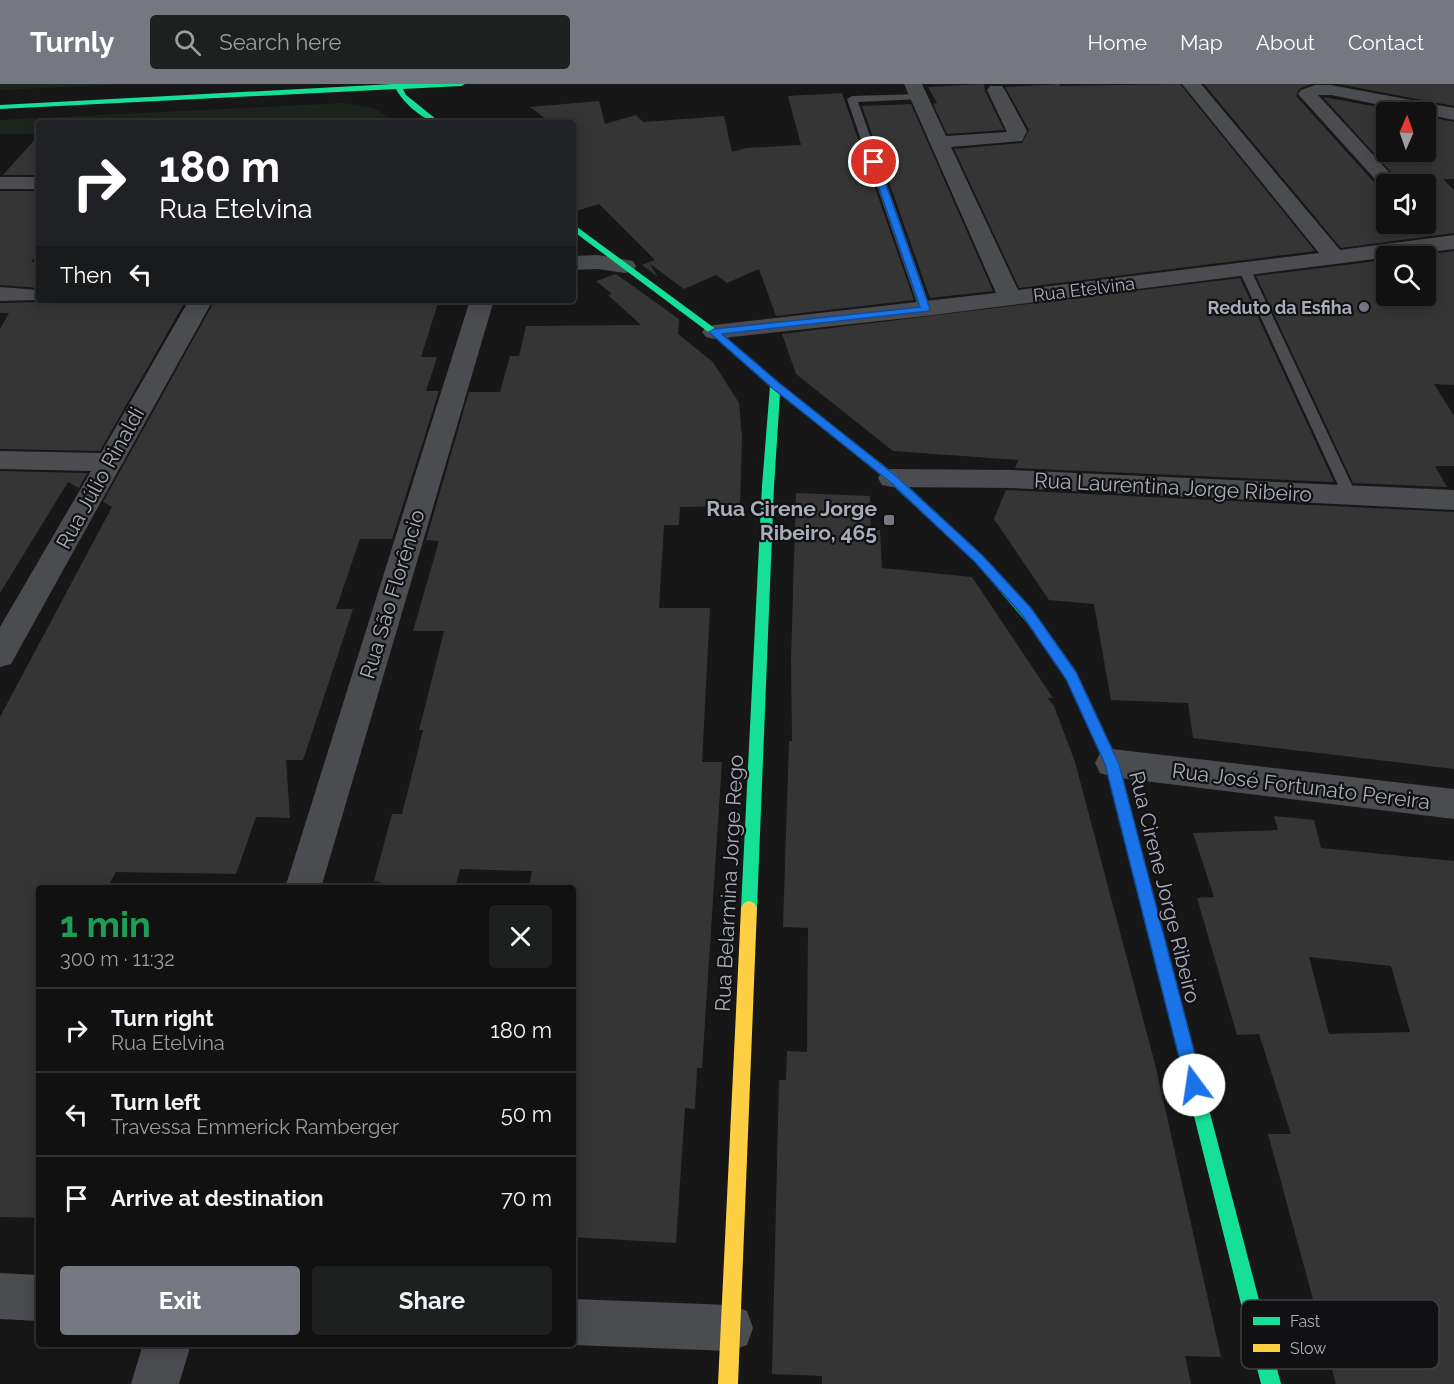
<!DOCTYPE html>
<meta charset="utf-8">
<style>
body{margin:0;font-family:Raleway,sans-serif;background:#1e1f1f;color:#f1f3f6;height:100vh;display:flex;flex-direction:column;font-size:22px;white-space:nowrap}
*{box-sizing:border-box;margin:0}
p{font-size:20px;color:#9c9d9f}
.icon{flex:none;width:33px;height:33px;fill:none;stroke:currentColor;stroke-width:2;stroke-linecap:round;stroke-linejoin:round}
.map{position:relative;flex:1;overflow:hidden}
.drawer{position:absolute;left:36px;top:801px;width:540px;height:462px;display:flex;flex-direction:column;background:#111;border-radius:6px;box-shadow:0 3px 15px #0003,0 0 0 2px #303131}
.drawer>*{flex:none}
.guide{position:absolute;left:36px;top:36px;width:540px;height:183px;border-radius:6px;box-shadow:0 3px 15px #0003,0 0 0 2px #303131;background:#202124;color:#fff;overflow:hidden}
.needle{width:39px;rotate:2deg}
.fabs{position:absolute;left:1376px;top:18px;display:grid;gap:12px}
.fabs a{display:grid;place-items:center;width:60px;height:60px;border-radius:6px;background:#111;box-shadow:0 3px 15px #0003,0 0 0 2px #303131;font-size:30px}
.pin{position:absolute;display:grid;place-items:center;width:51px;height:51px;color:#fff;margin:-26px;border:3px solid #fff;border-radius:50%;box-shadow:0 2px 6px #0007}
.me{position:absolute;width:66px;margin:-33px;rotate:346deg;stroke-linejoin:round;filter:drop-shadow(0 0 4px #0008)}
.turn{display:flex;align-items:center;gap:21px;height:126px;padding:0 24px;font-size:27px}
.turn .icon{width:78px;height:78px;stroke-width:2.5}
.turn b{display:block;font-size:42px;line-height:51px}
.then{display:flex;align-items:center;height:57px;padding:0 24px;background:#0003;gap:12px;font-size:22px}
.round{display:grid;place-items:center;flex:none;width:63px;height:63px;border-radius:6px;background:#1e1f1f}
.overview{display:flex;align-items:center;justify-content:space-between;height:102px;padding:0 24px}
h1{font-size:36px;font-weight:700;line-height:45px;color:#1e9e55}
.cta{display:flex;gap:12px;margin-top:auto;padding:12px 24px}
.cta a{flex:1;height:69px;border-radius:6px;background:#757880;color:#fff;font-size:24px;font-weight:700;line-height:69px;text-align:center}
.cta a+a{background:#1e1f1f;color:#f1f3f6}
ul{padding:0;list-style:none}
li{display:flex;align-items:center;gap:18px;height:84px;padding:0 24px;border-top:2px solid #303131}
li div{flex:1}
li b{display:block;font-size:22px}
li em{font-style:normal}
header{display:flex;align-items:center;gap:36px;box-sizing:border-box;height:84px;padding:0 30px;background:#757880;color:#fff}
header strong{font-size:28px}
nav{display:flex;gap:33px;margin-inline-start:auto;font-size:21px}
.search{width:420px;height:54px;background:#1e1f1f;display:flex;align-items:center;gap:15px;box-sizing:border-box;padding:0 21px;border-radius:6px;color:#9c9d9f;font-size:22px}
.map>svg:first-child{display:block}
.green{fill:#1d241e}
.building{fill:#353536;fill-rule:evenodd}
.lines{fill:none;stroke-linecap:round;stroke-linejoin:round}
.lane{fill:#4b4c50;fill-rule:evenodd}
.street{fill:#4b4c50;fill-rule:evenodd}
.fast{fill:#16e098;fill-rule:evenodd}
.slow{fill:#ffcf43;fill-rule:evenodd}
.route{fill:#1a73e8;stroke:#114b97;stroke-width:1.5}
.poi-dot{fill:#757880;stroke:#111113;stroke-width:2}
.labels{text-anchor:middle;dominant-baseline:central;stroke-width:4.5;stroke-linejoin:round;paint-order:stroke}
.far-street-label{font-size:18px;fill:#a8adb8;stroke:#111113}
.far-poi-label{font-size:18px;font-weight:bold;fill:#a8adb8;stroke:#111113;text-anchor:end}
.street-label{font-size:21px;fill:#a8adb8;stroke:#111113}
.poi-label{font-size:21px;font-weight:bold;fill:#a8adb8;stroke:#111113;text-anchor:end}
.key{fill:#111113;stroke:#3e4045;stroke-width:1.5}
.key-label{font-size:16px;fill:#a8adb8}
</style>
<header>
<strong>Turnly</strong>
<div class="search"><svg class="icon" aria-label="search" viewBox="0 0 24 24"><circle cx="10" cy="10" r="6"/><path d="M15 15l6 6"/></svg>Search here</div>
<nav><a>Home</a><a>Map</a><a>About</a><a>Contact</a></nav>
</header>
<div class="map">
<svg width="1454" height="1300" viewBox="0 0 1454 1300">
<rect width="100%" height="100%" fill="#171717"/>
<path class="green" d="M0,0H125L0,6Z
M344,19L374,24L397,39H39V50H0V36Z"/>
<path class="building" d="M984,0L985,7L1004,46L947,50L933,20L937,19L928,3Z
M1059,0L1060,2L1180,0L1315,167L1019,204L954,65L1022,59L1029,46L1005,3Z
M1204,0H1311L1299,5L1296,12L1381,106L1386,107V140H1425V100H1402L1323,13L1406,28H1386V68H1425V32L1454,38V95H1443L1454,106V149L1341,164Z
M1338,0H1454V22Z
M842,9L914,216L776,232L759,185L727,199L716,191L684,205L649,179L658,193L642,181L655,176L599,120L573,128V39H551L530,23L599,17L605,40L636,31L643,38L724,32L732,68L746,64L801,61L788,12Z
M911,20L993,207L930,214L862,22Z
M39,51V91H3Z
M0,107H39V167L31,178H39V204L0,201Z
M1454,167V301L1434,300L1454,332V382H1435L1447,403L1353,399L1256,192L1386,176V212H1425V172H1413Z
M616,190L679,235L678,250L713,278L739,319L742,353L740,422L680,423L679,441H664L659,524H710L702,678H722L702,984H697L695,1025L685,1024L676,1159L573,1153V804H529L532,787L460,785L456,801L440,800L439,804H380L381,798L374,797L392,730H402L423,646H419L444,547H413L439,457L426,456L469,308H500L510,272H519L526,242L641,241L608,211L612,210L596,197Z
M1240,194L1334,398L1015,384L1018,376L893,367L796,290L782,250Z
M43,216H186L100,367L0,365V245L9,229H0V219L41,218Z
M215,216H439L421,273H437L426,307H439L392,455H360L336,525H353L303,676H286L290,734L256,733L236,790L116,788L107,804H39V1134L0,1133V633L112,423L103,418Z
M0,387L87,389L79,404L68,398L0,509Z
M1006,406L1454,428V685L1193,654L1188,619L1111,616L1094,520L1049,516L994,435Z
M796,409L870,412L871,446H880L882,484L972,493L1053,614H1047L1054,622L1075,678L1156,984L1221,1273L1185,1272L1191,1300H822V1292L772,1290L779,996H786L787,967L807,968L808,844L783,843L789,657H792L791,576Z
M1274,732L1314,736L1321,764L1454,777V1300H1336L1268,1050H1291L1259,950L1237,951L1197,814L1214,813L1193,749L1278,746ZM1309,873L1391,882L1410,948L1329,950Z"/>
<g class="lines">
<path class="lane" d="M919,10L922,11V15L858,18L931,225L925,228L919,225L847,15L852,12Z
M1244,181L1250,184L1357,412L1355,415H1345L1343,412L1238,184Z"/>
<path class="street" d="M904,0H922L946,52L1007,48L987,6L990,2H1002L1005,6L1027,47L1022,57L951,63L1018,206L1319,169L1182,0H1201L1340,166L1454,151V165L925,232L714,255L706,253L702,248L706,243L714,241L996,209Z
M1315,1H1331L1454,24V36L1331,11H1318L1400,100H1386V105L1383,104L1298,10L1301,6Z
M0,93H39V105H0Z
M598,171L633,177L636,182L633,187L625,189L598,185L573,186V172Z
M0,203L39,206L41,216L0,217Z
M189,216H213L11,580L0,583V543L91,387L0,385V367L101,369Z
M470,216H494L321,804H285Z
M892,385L1013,386L1454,406V426L1013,404L892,403L882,401L878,394L882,387Z
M1112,665L1454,705V735L1112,693L1100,689L1095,679L1100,669Z
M0,1189L39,1191V1237L0,1235Z
M573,1215L730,1221L747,1227L753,1244L747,1261L730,1267L573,1261L570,1260H573Z
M143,1260H191L179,1300H131Z"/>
<path class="fast" d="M393,0H465L461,2L403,5L406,11L441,39C426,39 403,19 396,5L0,25V21Z
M573,140L717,246L779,299L896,391L983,472L1043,543L1037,548L1033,546L975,478L888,397L780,310L774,402L757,824L754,829L749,831L744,829L741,824L762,402L770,302L711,250L573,147Z
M1187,964L1193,966L1195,972L1281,1300H1261L1179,972L1181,966Z"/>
<path class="slow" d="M1037,538L1041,540L1076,588L1119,679L1195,972L1193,978L1187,980L1181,978L1179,972L1105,679L1066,595L1031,543Z
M749,817L754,819L757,824L738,1300H718L741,824L744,819Z"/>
</g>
<path class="route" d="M874,76L878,78L930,225L929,227L722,250L778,298L896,392L983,472L1031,524L1076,588L1119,680L1203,1001L1200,1007L1194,1010L1188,1007L1186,1001L1105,680L1066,595L1022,531L975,478L889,397L771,303L709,248L714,245L920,223L870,78Z"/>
<g class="poi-dot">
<circle cx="1364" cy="223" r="6"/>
<rect x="883" y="430" width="12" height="12" rx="3"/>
</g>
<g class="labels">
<g class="far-street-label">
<text transform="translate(1084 205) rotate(-7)">Rua Etelvina</text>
</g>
<g class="far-poi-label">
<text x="1352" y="223">Reduto da Esfiha</text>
</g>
<g class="street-label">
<text transform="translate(100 394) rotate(-61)">Rua Júlio Rinaldi</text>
<text transform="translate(1173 403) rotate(3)">Rua Laurentina Jorge Ribeiro</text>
<text transform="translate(392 510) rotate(-73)">Rua São Florêncio</text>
<text transform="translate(1301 702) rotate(7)">Rua José Fortunato Pereira</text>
<text transform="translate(729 799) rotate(-87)">Rua Belarmina Jorge Rego</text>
<text transform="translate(1165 803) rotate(76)">Rua Cirene Jorge Ribeiro</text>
</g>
<g class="poi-label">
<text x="877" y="424">Rua Cirene Jorge<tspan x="877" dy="24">Ribeiro, 465</tspan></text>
</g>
</g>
<rect x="1241" y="1216" width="198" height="69" rx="9" class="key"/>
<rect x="1253" y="1233" width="27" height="8" fill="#16e098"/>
<rect x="1253" y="1260" width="27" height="8" fill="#ffcf43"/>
<g class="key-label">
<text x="1290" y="1243">Fast</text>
<text x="1290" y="1270">Slow</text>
</g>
</svg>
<div class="fabs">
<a><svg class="needle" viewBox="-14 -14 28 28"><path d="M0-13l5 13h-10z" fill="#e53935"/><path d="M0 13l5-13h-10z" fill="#9c9d9f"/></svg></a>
<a><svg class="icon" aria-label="sound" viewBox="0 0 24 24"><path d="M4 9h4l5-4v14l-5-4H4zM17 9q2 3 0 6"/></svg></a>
<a><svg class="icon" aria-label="search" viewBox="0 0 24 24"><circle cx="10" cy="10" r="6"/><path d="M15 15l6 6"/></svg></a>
</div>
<div class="pin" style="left:874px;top:78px;background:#d93025"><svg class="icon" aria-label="arrive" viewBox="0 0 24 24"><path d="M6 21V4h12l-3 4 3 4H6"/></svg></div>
<svg class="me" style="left:1194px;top:1001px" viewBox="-20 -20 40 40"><circle r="19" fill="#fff"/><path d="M0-13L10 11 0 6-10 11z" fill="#1a73e8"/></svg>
<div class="guide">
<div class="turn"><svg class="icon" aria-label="right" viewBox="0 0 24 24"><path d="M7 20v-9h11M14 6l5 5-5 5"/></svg><div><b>180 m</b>Rua Etelvina</div></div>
<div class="then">Then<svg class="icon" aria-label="left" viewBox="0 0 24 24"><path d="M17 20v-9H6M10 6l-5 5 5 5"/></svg></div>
</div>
<section class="drawer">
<div class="overview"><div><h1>1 min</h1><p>300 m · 11:32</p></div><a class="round"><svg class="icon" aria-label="close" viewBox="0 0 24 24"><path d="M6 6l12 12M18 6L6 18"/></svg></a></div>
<ul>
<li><svg class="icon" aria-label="right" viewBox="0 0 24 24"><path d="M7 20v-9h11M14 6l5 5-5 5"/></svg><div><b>Turn right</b><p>Rua Etelvina</p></div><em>180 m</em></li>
<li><svg class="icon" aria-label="left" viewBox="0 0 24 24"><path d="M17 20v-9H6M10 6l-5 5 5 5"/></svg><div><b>Turn left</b><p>Travessa Emmerick Ramberger</p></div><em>50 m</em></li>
<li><svg class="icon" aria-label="arrive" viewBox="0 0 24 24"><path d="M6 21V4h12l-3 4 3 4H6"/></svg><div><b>Arrive at destination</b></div><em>70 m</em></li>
</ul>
<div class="cta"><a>Exit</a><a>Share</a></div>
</section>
</div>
